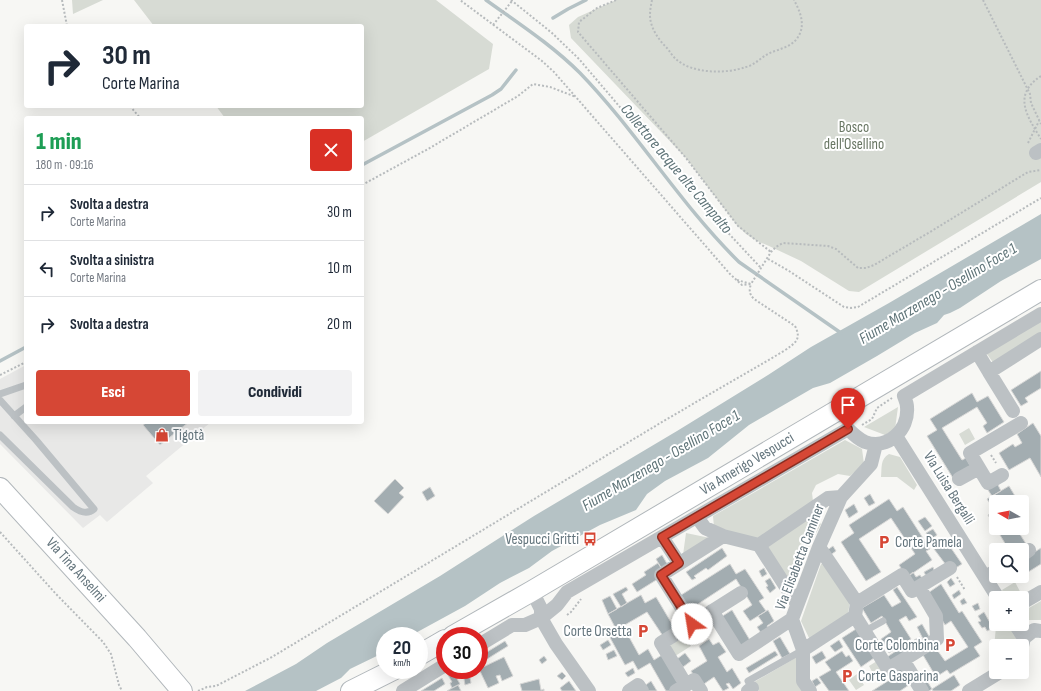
<!DOCTYPE html>
<html lang="it">
<meta charset="utf-8">
<style>
body{margin:0;font-family:"Sofia Sans Condensed",sans-serif;background:#f2f2f3;color:#1f2937;height:100vh;display:flex;flex-direction:column;font-size:15px;white-space:nowrap}
*{box-sizing:border-box;margin:0}
p{font-size:13px;color:#747a83}
.icon{flex:none;width:22px;height:22px;fill:none;stroke:currentColor;stroke-width:2;stroke-linecap:round;stroke-linejoin:round}
.map{position:relative;flex:1;overflow:hidden}
.side{position:absolute;left:24px;top:116px;width:340px;height:308px;display:flex;flex-direction:column;background:#fff;border-radius:4px;box-shadow:0 4px 16px #0002}
.side>*{flex:none}
.hud{position:absolute;left:24px;top:24px;width:340px;height:84px;border-radius:4px;box-shadow:0 4px 16px #0002;background:#fff;color:#1f2937;overflow:hidden}
.needle{width:26px;rotate:279deg}
.tools{position:absolute;left:989px;top:495px;display:grid;gap:8px}
.tools a{display:grid;place-items:center;width:40px;height:40px;border-radius:4px;background:#fff;box-shadow:0 4px 16px #0002;font-size:20px}
.speed{position:absolute;left:376px;top:627px;display:flex;gap:8px;font-size:20px;font-weight:700;text-align:center}
.speed>*{display:grid;place-content:center;width:52px;height:52px;border-radius:50%;background:#fff;box-shadow:0 4px 16px #0002;line-height:1}
.speed small{font-size:10px;font-weight:400}
.speed .limit{border:6px solid #d22;background:#fff;color:#111}
.pin{position:absolute;display:grid;place-items:center;width:34px;height:34px;color:#fff;margin:-41px -17px;border-radius:50% 50% 50% 0;rotate:-45deg;box-shadow:0 0 4px #0007}
.pin .icon{rotate:45deg}
.me{position:absolute;width:44px;margin:-22px;rotate:328deg;stroke-linejoin:round;filter:drop-shadow(0 0 3px #0008)}
.turn{display:flex;align-items:center;gap:14px;height:84px;padding:0 12px;font-size:18px}
.turn .icon{width:52px;height:52px;stroke-width:2.5}
.turn b{display:block;font-size:28px;line-height:34px}
.round{display:grid;place-items:center;flex:none;width:42px;height:42px;border-radius:4px;background:#f2f2f3}
.summary{display:flex;align-items:center;justify-content:space-between;height:68px;padding:0 12px}
h1{font-size:24px;font-weight:800;line-height:30px;color:#1e9e55}
.button{display:flex;gap:8px;margin-top:auto;padding:8px 12px}
.button a{flex:1;height:46px;border-radius:4px;background:#d64735;color:#fff;font-size:16px;font-weight:800;line-height:46px;text-align:center}
.button a+a{background:#f2f2f3;color:#1f2937}
ul{padding:0;list-style:none}
li{display:flex;align-items:center;gap:12px;height:56px;padding:0 12px;border-top:1px solid #e0e1e3}
li div{flex:1}
li b{display:block;font-size:15px}
li em{font-style:normal}
.map>svg:first-child{display:block}
.built{fill:#e8e8e7}
.green{fill:#d7dbd4}
.water{fill:#b5c2c5}
.lines{fill:none;stroke-linecap:round;stroke-linejoin:round}
.stream{stroke:#b5c2c5;stroke-width:3.5}
.building{fill:#a3adb1;stroke:#d8d8d7}
.secondary-casing{stroke:#b1b7bb;stroke-width:22}
.path{stroke:#b7bbbd;stroke-width:2;stroke-dasharray:2 2;stroke-linecap:butt}
.lane{stroke:#bcc1c4;stroke-width:7}
.street{stroke:#bcc1c4;stroke-width:14}
.secondary{stroke:#fff;stroke-width:20}
.path-bridge{stroke:#b7bbbd;stroke-width:2;stroke-dasharray:2 2;stroke-linecap:butt}
.route-casing{stroke:#8b2e22;stroke-width:10}
.route{stroke:#d64735;stroke-width:7}
.labels{text-anchor:middle;dominant-baseline:central;stroke-width:4;stroke-linejoin:round;paint-order:stroke}
.park-label{font-size:15px;fill:#687663;stroke:#fff}
.poi-label{font-size:15px;fill:#64757d;stroke:#fff;text-anchor:start}
.street-label{font-size:15px;fill:#64757d;stroke:#fff}
.water-label{font-size:16px;font-style:italic;fill:#5f7478;stroke:#fff}
</style>
<div class="map">
<svg width="1041" height="691" viewBox="0 0 1041 691">
<rect width="100%" height="100%" fill="#f7f7f4"/>
<path class="built" d="M26,365V422H211L146,476L153,483L107,522L100,515L83,528L0,444V379Z"/>
<path class="green" d="M72,0H103L73,14Z
M134,0H436L493,44L489,69L362,142V118H225L216,106H362V26H154Z
M616,0H1041V182L859,292L849,291L801,261L769,246L757,241L746,234L736,224L686,158L571,38L569,25L578,17Z
M1041,320V335L994,364L987,354Z
M898,407L895,429L885,435L864,427Z
M969,428L975,439L965,445L959,434Z
M845,440L862,449L864,464L850,476L838,474L816,485L812,493L813,501L758,539L714,527L713,516Z
M889,454L900,457L917,485L914,490L897,477H881C882,468 880,459 889,454Z
M815,513L816,519L821,524L809,547L797,579L788,583L767,546Z
M686,533L710,538L683,555Z
M821,564H826L850,601L848,614L810,640L801,621Z
M1015,582L1023,597L1006,598L1002,590Z
M1041,601V620H1027V609Z
M713,618L715,620L686,638L691,646L672,658L666,647Z
M1000,624H1008L1018,639L1017,646H996V669L992,672L996,626Z
M799,656L804,691H759L754,682Z
M877,661L884,672L875,677L869,666Z
M857,674L864,685L856,690L849,680Z"/>
<path class="water" d="M1041,214V259L1001,281L960,308L950,313L944,315L937,323L915,333L877,356L830,383L813,388L749,425L708,458L665,481L647,494L636,510L600,525L552,551L529,568L500,583L465,606L410,636H385V652L350,669L341,678L316,691H245L296,664L327,643L440,576L534,516L677,431L768,375L811,347L889,303Z"/>
<g class="lines">
<path class="stream" d="M486,0C518,23 552,45 580,73C637,132 680,204 739,262L841,333
M553,18L568,9L586,0
M362,165L492,95L501,89L516,70
M0,361L26,347"/>
</g>
<path class="building" d="M1041,371V388L1025,398L1028,402L1021,406L1011,390Z
M972,393L977,402L988,396L1004,422L987,433L983,426L987,423L977,407L942,428L962,460L966,458L971,467L953,478L927,436L937,430L930,419Z
M147,422H189L160,445L143,425Z
M1033,423L1041,436V477L1030,458L1009,470L999,453L1013,444L1015,447L1022,443L1017,434Z
M395,479L404,488L399,493L404,497L388,514L374,501Z
M996,481L1001,491L992,496L986,487Z
M1009,486L1018,501L1015,502H996V528H1016L1028,547L1022,550H1009L988,515L995,511L987,499Z
M430,487L435,496L427,501L422,492Z
M870,494L875,503L869,506L864,498Z
M889,499L897,511L903,507L930,549L926,551L932,560L907,577L899,565L915,554L891,518L859,539L881,572L866,581L841,542L854,533L849,525Z
M854,504L858,512L849,518L845,510Z
M925,517L932,526L925,531L918,521Z
M933,529L937,535L930,540L926,533Z
M941,538L949,549L951,548L962,564L954,569L946,565L931,545Z
M833,546L836,551L829,556L826,551Z
M722,548L727,556L708,570L706,568L694,576L696,578L692,580L686,572Z
M1041,548V564L1025,574L1022,570V560Z
M662,555L669,567L663,571L656,559Z
M658,563L663,571L661,577L637,592L632,584L646,575L644,572Z
M730,564L736,574L745,569L764,598L759,601L766,611L750,621L743,611L752,605L736,579L698,604L700,607L688,615L678,597Z
M933,567L935,573L927,578L924,572Z
M764,568L767,574L762,577L759,571Z
M913,572L916,577L920,575L923,580L913,587L907,577Z
M770,578L776,588L770,593L766,587L768,586L765,581Z
M951,578L955,584L950,587L947,582Z
M941,584L959,613L962,611L982,642L974,647L980,656L950,674L947,670L936,677L923,655L935,647L945,661L968,647L951,621L945,625L938,613L928,593Z
M626,587L628,590L622,594L627,603L621,607L613,594Z
M897,587L917,617L909,621L906,616L899,620L911,639L889,653L881,639L891,632L882,616L871,623L862,608L884,595L892,607L901,602L893,590Z
M959,590L961,594L954,599L952,595Z
M641,595L645,603L656,597L675,629L663,636L647,612L623,626L639,655L648,649L654,660L662,655L679,685L669,691H666L650,663L638,670L633,661L625,665L608,634L616,629L608,614Z
M610,596L617,609L608,614L602,600Z
M964,598L967,603L962,605L960,601Z
M978,603L980,609L975,611L972,606Z
M732,610L751,642L739,650L721,617Z
M768,610L774,621L767,626L770,631L763,636L757,627L763,623L758,616Z
M984,612L993,628L987,631L985,627L982,628L978,622L981,621L978,616Z
M922,624L930,638L924,641L917,627Z
M856,629L874,658L861,667L842,638Z
M780,637L790,654L782,658L773,641Z
M920,637L924,643L918,646L914,640Z
M709,639L713,645L719,642L726,652L718,657L727,672L732,668L741,683L733,689L729,683L726,684L729,688L723,691L714,677L701,686L691,671L707,661L699,646Z
M608,640L611,645L603,650L600,645Z
M839,640L843,647L835,652L830,646Z
M505,641L508,646L479,664V657Z
M911,641L916,647L889,665L884,659Z
M614,650L617,656L608,660L606,654Z
M775,651L778,655L749,673L746,668Z
M822,651L826,658L816,664L812,657Z
M842,651L846,657L849,655L853,661L836,672L849,691H829L819,677L831,670L825,662Z
M685,653L691,661L683,667L677,659Z
M544,656L547,660L542,664L539,660Z
M504,657L513,676L502,681L500,675L496,676L499,683L488,688L479,669Z
M900,665L912,683L900,691H872L891,679L887,673Z
M633,668L635,673L628,677L625,673Z
M453,672L460,684L452,688L450,683L452,682L448,675Z
M469,672L471,683L465,685L463,673Z
M562,672L566,676L562,680L557,676Z
M954,675L960,685L951,691H933L932,689Z
M442,678L445,684L434,691H421Z
M817,678L821,683L815,687L812,681Z
M539,679L541,690L544,689V691H522L520,684Z
M569,681L576,691H562L560,688Z
M651,681L657,691H646L643,687Z
M927,681L932,689L929,691L922,684Z
M458,685L461,691H447L452,688Z"/>
<g class="lines">
<g class="secondary-casing">
<path id="secondary" d="M0,488L137,638L182,691
M453,636L532,591L1041,290
M419,655L445,640
M351,691L393,670"/>
</g>
<path class="path" d="M62,0L67,26
M511,0L552,33L579,59L717,221L761,268
M616,0L597,8L579,22L578,32L686,158L738,226L771,252
M652,0C651,5 650,10 650,15C650,27 658,39 666,47C670,51 672,56 676,59C692,74 726,74 746,67C755,65 761,57 770,53C779,49 792,47 798,37C806,25 800,11 794,0
M983,0L1030,94L1031,103L1041,124
M493,25L512,1
M130,106L140,118
M1028,143L1039,121
M362,185L428,149L518,96L533,84L550,87L576,97
M768,259L789,271L844,307L851,308L858,307L1041,198
M737,280L751,284L771,252L776,247L783,243L828,246L836,249L858,268H866L874,265L930,232L1023,175L1028,172L1041,170
M0,375L26,362
M862,425L872,419L877,408L892,398
M991,455L996,463
M0,532L56,594L103,642L111,654L119,685L122,691
M957,577L965,590
M567,615L571,612L581,599
M198,691L207,687L216,686L272,657L667,419L784,351C795,343 802,340 795,326L754,299C749,294 749,290 751,284L742,285L730,274L554,72L542,61L460,0"/>
<path class="lane" d="M0,394L26,385
M0,400L36,440L94,509C87,515 80,512 73,507L0,435
M14,416L26,407
M865,631L883,621
M752,689L748,681L803,650"/>
<path class="street" d="M1036,153L1041,150
M977,352L989,372L1041,339
M989,372L1013,411
M896,436L998,598
M1002,475L988,483L970,453L1021,423
M959,479L979,468
M697,517L705,528L723,536L759,545L828,498L841,497
M723,536L661,575L692,624L741,593
M662,537L679,563
M759,545L797,604
M1022,555L1029,550
M985,577L996,571
M532,591L541,609V618L556,644L589,691
M857,603L902,575L912,591L950,568
M1022,603L1041,592
M712,611L739,654L792,619
M855,616L888,669L903,660L922,691
M1015,624L1024,638L1022,646
M1024,638L1034,630L1041,631
M479,645L512,625H525L541,618L557,605L567,592L848,429C853,434 858,439 865,442C888,450 909,430 907,407C907,403 905,399 904,396L1041,314
M803,650L855,616L857,603L819,547
M903,660L937,639L936,616L919,587
M686,685L694,680L701,691
M403,691L445,665
M629,691L638,685L642,691
M676,691L686,685L661,643L692,624
M748,691L752,688
M810,691L803,681V650L792,619L819,547L841,497L871,464L876,444
M969,691L1000,672"/>
<use href="#secondary" class="secondary"/>
<path class="path-bridge" d="M1041,76C1012,95 1027,116 1041,139"/>
</g>
<g class="lines">
<g class="route-casing">
<path id="route" d="M692,624L661,575L679,563L662,537L848,429"/>
</g>
<use href="#route" class="route"/>
</g>
<defs>
<g id="shop-bare" transform="scale(1.08)"><path d="M-5-2.5h2.3a2.7 3.5 0 0 1 5.4 0H5L5.5 6h-11ZM-1.5-2.5h3a1.5 2.3 0 0 0-3 0Z" fill="#d64735" stroke="#fff" stroke-width="2.5" paint-order="stroke"/></g>
<g id="bus-bare" transform="scale(1.08)"><path d="M-5-6H5V4H4V6H2V4H-2V6H-4V4H-5ZM-3.5-4V0h7V-4ZM-3.5 1.2v1.5H-2V1.2ZM2 1.2v1.5H3.5V1.2Z" fill="#d64735" stroke="#fff" stroke-width="2.5" paint-order="stroke"/></g>
<g id="parking-bare" transform="scale(1.08)"><path d="M-3.5-5.5H1a3.5 3.5 0 0 1 0 7H-1V5.5H-3.5ZM-1-3.4V-.6H.8a1.4 1.4 0 0 0 0-2.8Z" fill="#d64735" stroke="#fff" stroke-width="2.5" paint-order="stroke"/></g>
</defs>
<g fill-rule="evenodd">
<use href="#shop-bare" x="162" y="435"/>
<use href="#bus-bare" x="590" y="539"/>
<use href="#parking-bare" x="884" y="542"/>
<use href="#parking-bare" x="643" y="631"/>
<use href="#parking-bare" x="950" y="645"/>
<use href="#parking-bare" x="847" y="676"/>
</g>
<g class="labels">
<g class="park-label">
<text x="854" y="127">Bosco<tspan x="854" dy="17">dell'Osellino</tspan></text>
</g>
<g class="poi-label">
<text x="173" y="435">Tigotà</text>
<text x="579" y="539" text-anchor="end">Vespucci Gritti</text>
<text x="895" y="542">Corte Pamela</text>
<text x="632" y="631" text-anchor="end">Corte Orsetta</text>
<text x="939" y="645" text-anchor="end">Corte Colombina</text>
<text x="858" y="676">Corte Gasparina</text>
</g>
<g class="street-label">
<text transform="translate(747 464) rotate(-31)">Via Amerigo Vespucci</text>
<text transform="translate(949 488) rotate(58)">Via Luisa Bergalli</text>
<text transform="translate(800 557) rotate(-69)">Via Elisabetta Caminer</text>
<text transform="translate(76 570) rotate(48)">Via Tina Anselmi</text>
</g>
<g class="water-label">
<text transform="translate(676 169) rotate(50)">Collettore acque alte Campalto</text>
<text transform="translate(938 294) rotate(-31)">Fiume Marzenego - Osellino Foce 1</text>
<text transform="translate(661 461) rotate(-31)">Fiume Marzenego - Osellino Foce 1</text>
</g>
</g>
</svg>
<div class="tools">
<a><svg class="needle" viewBox="-14 -14 28 28"><path d="M0-13l5 13h-10z" fill="#e53935"/><path d="M0 13l5-13h-10z" fill="#747a83"/></svg></a>
<a><svg class="icon" aria-label="search" viewBox="0 0 24 24"><circle cx="10" cy="10" r="6"/><path d="M15 15l6 6"/></svg></a>
<a>+</a>
<a>−</a>
</div>
<div class="speed"><div>20<small>km/h</small></div><div class="limit">30</div></div>
<div class="pin" style="left:848px;top:429px;background:#d93025"><svg class="icon" aria-label="arrive" viewBox="0 0 24 24"><path d="M6 21V4h12l-3 4 3 4H6"/></svg></div>
<svg class="me" style="left:692px;top:624px" viewBox="-20 -20 40 40"><circle r="19" fill="#fff"/><path d="M0-13L10 11 0 6-10 11z" fill="#d64735"/></svg>
<div class="hud">
<div class="turn"><svg class="icon" aria-label="right" viewBox="0 0 24 24"><path d="M7 20v-9h11M14 6l5 5-5 5"/></svg><div><b>30 m</b>Corte Marina</div></div>
</div>
<section class="side">
<div class="summary"><div><h1>1 min</h1><p>180 m · 09:16</p></div><a class="round" style="background:#d93025;color:#fff"><svg class="icon" aria-label="close" viewBox="0 0 24 24"><path d="M6 6l12 12M18 6L6 18"/></svg></a></div>
<ul>
<li><svg class="icon" aria-label="right" viewBox="0 0 24 24"><path d="M7 20v-9h11M14 6l5 5-5 5"/></svg><div><b>Svolta a destra</b><p>Corte Marina</p></div><em>30 m</em></li>
<li><svg class="icon" aria-label="left" viewBox="0 0 24 24"><path d="M17 20v-9H6M10 6l-5 5 5 5"/></svg><div><b>Svolta a sinistra</b><p>Corte Marina</p></div><em>10 m</em></li>
<li><svg class="icon" aria-label="right" viewBox="0 0 24 24"><path d="M7 20v-9h11M14 6l5 5-5 5"/></svg><div><b>Svolta a destra</b></div><em>20 m</em></li>
</ul>
<div class="button"><a>Esci</a><a>Condividi</a></div>
</section>
</div>
